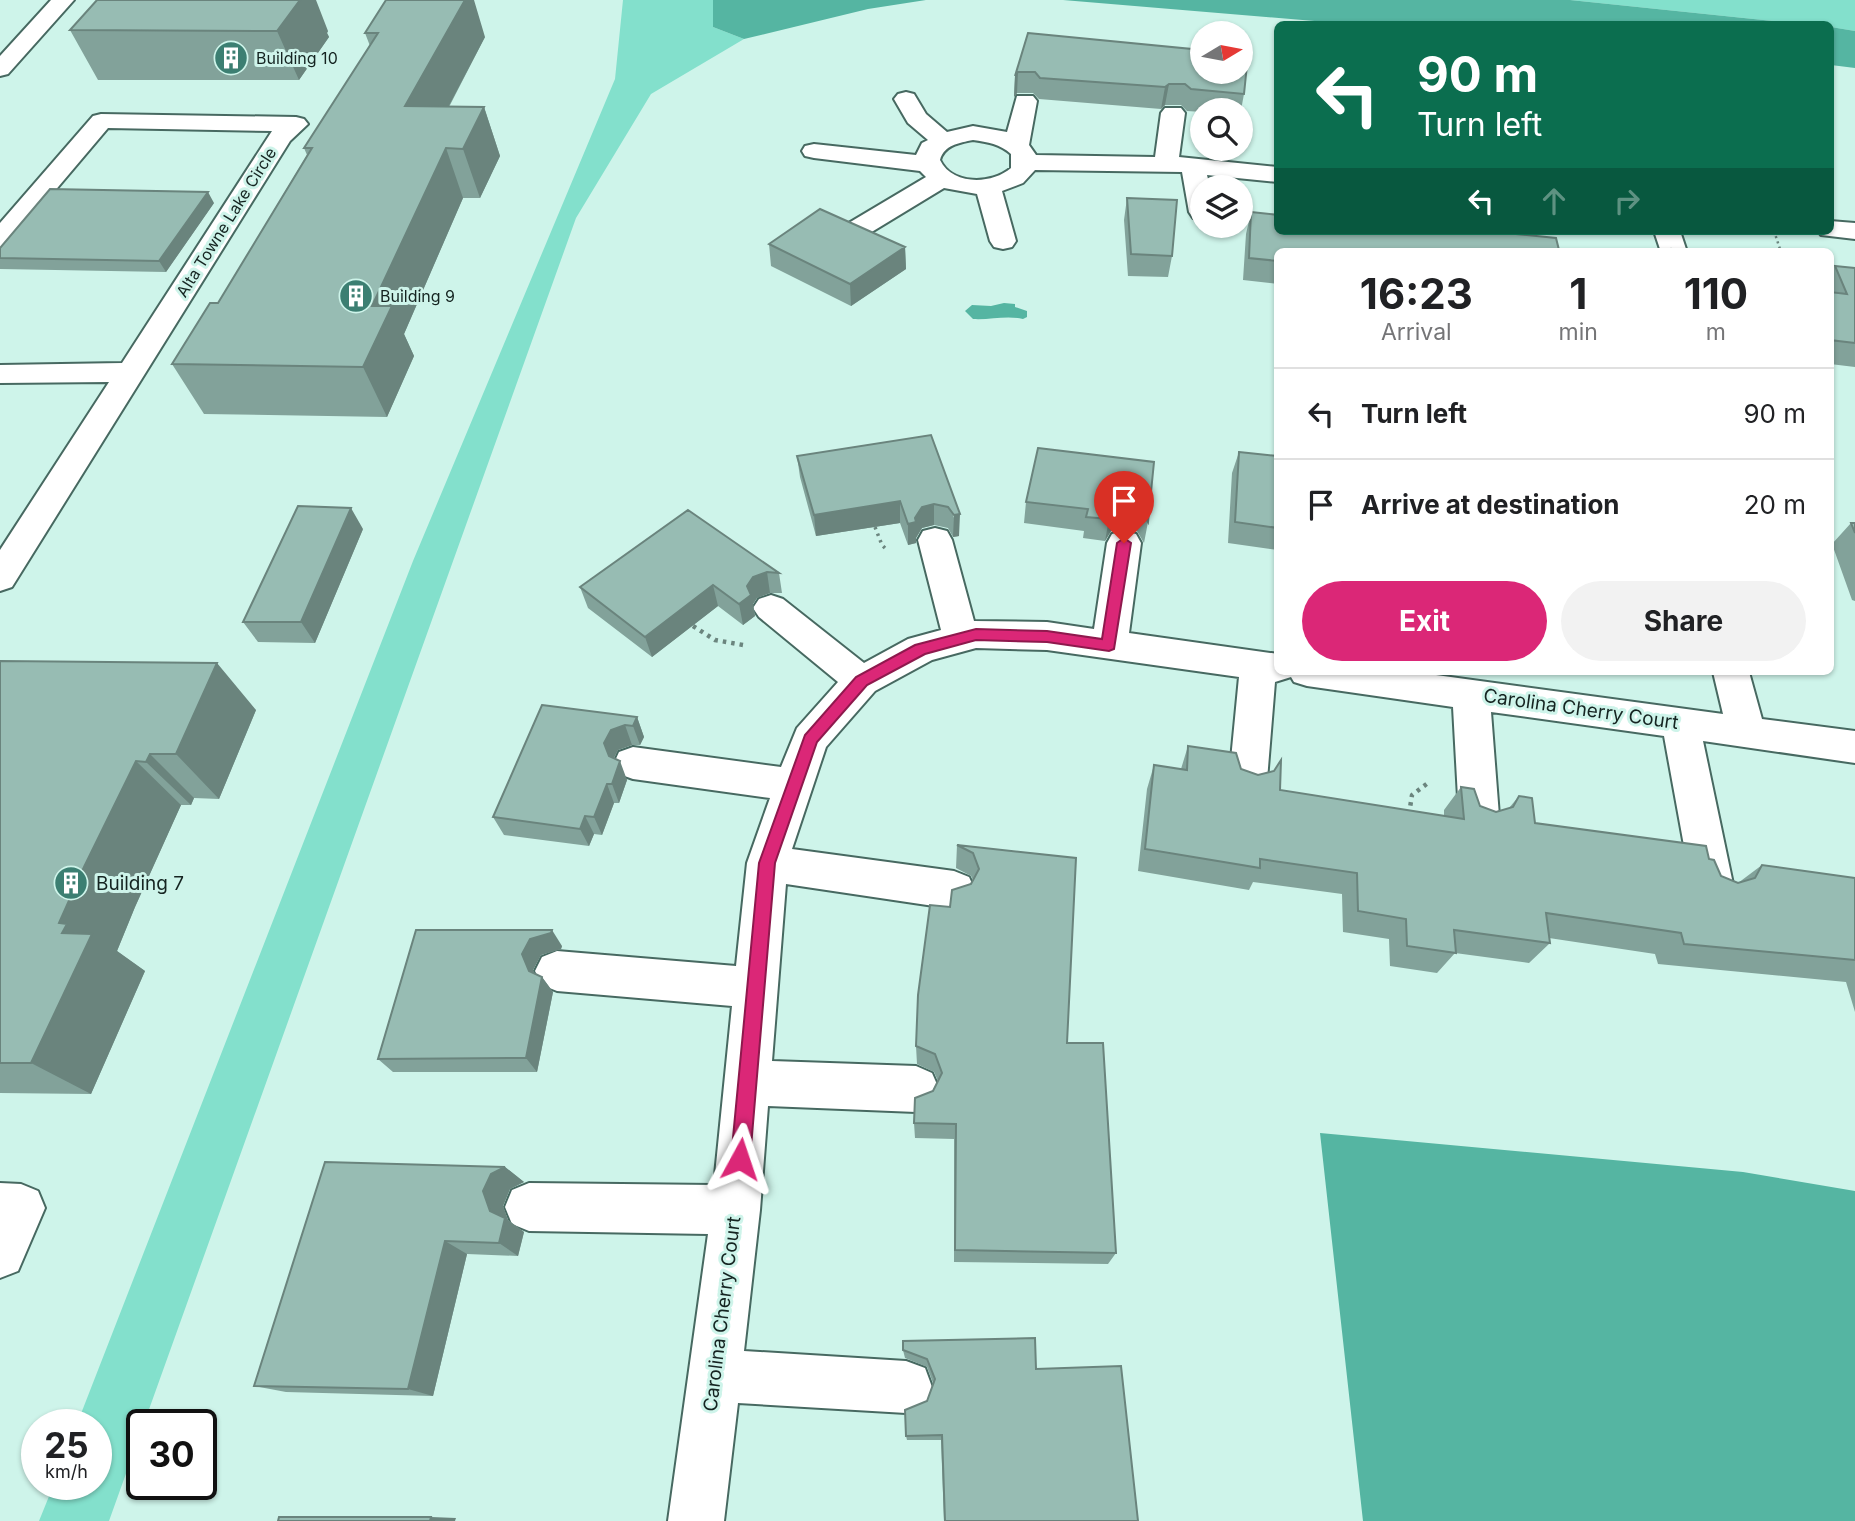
<!DOCTYPE html>
<style>
body{margin:0;font-family:Inter,sans-serif;background:#f2f2f2;color:#202124;height:100vh;display:flex;flex-direction:column;font-size:26px;white-space:nowrap}
*{box-sizing:border-box;margin:0}
p{font-size:23px;color:#757577}
.icon{flex:none;width:38px;height:38px;fill:none;stroke:currentColor;stroke-width:2;stroke-linecap:round;stroke-linejoin:round}
.map{position:relative;flex:1;overflow:hidden}
.drawer{position:absolute;left:1274px;top:248px;width:560px;height:427px;display:flex;flex-direction:column;background:#fff;border-radius:10px;box-shadow:0 2px 5px #0004}
.drawer>*{flex:none}
.banner{position:absolute;left:1274px;top:21px;width:560px;height:214px;border-radius:10px;box-shadow:0 2px 5px #0004;background:#0b6e4f;color:#fff;overflow:hidden}
.needle{width:46px;rotate:80deg}
.tools{position:absolute;left:1190px;top:21px;display:grid;gap:14px}
.tools a{display:grid;place-items:center;width:63px;height:63px;border-radius:50%;background:#fff;box-shadow:0 2px 5px #0004;font-size:35px}
.speed{position:absolute;left:21px;top:1409px;display:flex;gap:14px;font-size:35px;font-weight:700;text-align:center}
.speed>*{display:grid;place-content:center;width:91px;height:91px;border-radius:50%;background:#fff;box-shadow:0 2px 5px #0004;line-height:1}
.speed small{font-size:18px;font-weight:400}
.speed .limit{border:4px solid #111;border-radius:10px;background:#fff;color:#111}
.pin{position:absolute;display:grid;place-items:center;width:60px;height:60px;color:#fff;margin:-72px -30px;border-radius:50% 50% 50% 0;rotate:-45deg;box-shadow:0 0 7px #0007}
.pin .icon{rotate:45deg}
.me{position:absolute;width:77px;margin:-38px;rotate:5deg;stroke-linejoin:round;filter:drop-shadow(0 0 5px #0008)}
.turn{display:flex;align-items:center;gap:24px;height:147px;padding:0 28px;font-size:32px}
.turn .icon{width:91px;height:91px;stroke-width:2.5}
.turn b{display:block;font-size:49px;line-height:60px}
.lanes{display:flex;align-items:center;height:66px;padding:0 28px;background:#0003;justify-content:center;gap:35px;direction:ltr}
.lanes .off{opacity:.35}
.eta{display:flex;justify-content:space-evenly;align-items:center;height:119px;text-align:center}
.eta b{font-size:42px;font-weight:700;line-height:49px}
.primary-button{display:flex;gap:14px;margin-top:auto;padding:14px 28px}
.primary-button a{flex:1;height:80px;border-radius:42px;background:#db2777;color:#fff;font-size:28px;font-weight:700;line-height:80px;text-align:center}
.primary-button a+a{background:#f2f2f2;color:#202124}
ul{padding:0;list-style:none}
li{display:flex;align-items:center;gap:21px;height:91px;padding:0 28px;border-top:2px solid #e0e0e0}
li div{flex:1}
li b{display:block;font-size:26px}
li em{font-style:normal}
.map>svg:first-child{display:block}
.green{fill:#83e0cc}
.water{fill:#55b5a2}
.lines{fill:none;stroke-linecap:round;stroke-linejoin:round}
.minor-casing{stroke:#476961;stroke-width:4}
.path-far2{stroke:#6b857e;stroke-width:2.5;stroke-dasharray:2 3.5;stroke-linecap:butt}
.path-far1{stroke:#6b857e;stroke-width:3.5;stroke-dasharray:2.5 4.5;stroke-linecap:butt}
.path{stroke:#6b857e;stroke-width:4.5;stroke-dasharray:3.5 5;stroke-linecap:butt}
.minor{fill:#fff;fill-rule:evenodd}
.wall{fill:#82a29a}
.shaded-wall{fill:#6a847d}
.building{fill:#97bcb3;stroke:#6a847d;stroke-width:2}
.route{fill:#db2777;stroke:#8e194d;stroke-width:2}
.labels{text-anchor:middle;dominant-baseline:central;stroke-width:6;stroke-linejoin:round;paint-order:stroke}
.far-poi-label{font-size:16px;fill:#152421;stroke:#cef4ea;text-anchor:start}
.far-street-label{font-size:16px;fill:#152421;stroke:#cef4ea}
.street-label{font-size:19px;fill:#152421;stroke:#cef4ea}
.poi-label{font-size:19px;fill:#152421;stroke:#cef4ea;text-anchor:start}
</style>
<div class="map">
<svg width="1855" height="1521" viewBox="0 0 1855 1521">
<rect width="100%" height="100%" fill="#cef4ea"/>
<path class="green" d="M623,0H713V27L744,39L651,94L576,218L109,1521H39L54,1484H96V1424H77L413,561L615,79Z
M1570,0H1855V31L1831,27L1830,24H1802Z"/>
<path class="water" d="M713,0H926L868,9L744,39L713,27Z
M1063,0H1570L1802,24H1350Z
M1831,27L1855,31V68L1831,65Z
M1004,303L1015,304V307L1027,311V317L1023,319C1006,315 991,320 973,319L965,311L972,305L991,306Z
M1320,1133L1743,1172L1855,1191V1521H1363Z"/>
<g class="lines">
<g class="minor-casing">
<path id="minor" d="M51,0H74L8,74L0,76V56Z
M906,92L914,94L926,114L947,132L973,126L1007,132L1017,96H1033L1037,101L1029,145L1036,155L1155,157L1161,113L1165,108H1181L1185,113L1179,157L1278,167V182L1207,175L1210,187H1202V220L1193,218L1189,212L1182,172L1035,170L1023,183L1002,191L1016,241L1012,247L1003,249L994,247L990,241L977,194L944,188L865,236L856,238L847,236L843,230L847,224L926,177L920,171L814,158L805,156L802,151L805,146L814,144L916,155L922,143L928,140L908,123L894,99L898,94ZM973,140C988,142 1000,144 1011,154V168C991,185 952,185 940,160C944,145 959,143 973,140Z
M101,114L296,117L304,119L308,124L290,141L12,587L0,591V550L109,382L0,383V365L122,363L272,131L108,128L9,245L0,247V223L93,116Z
M1830,221L1855,223V239L1821,235L1818,231H1830Z
M1507,231H1533L1538,252H1512Z
M1654,231H1680L1687,252H1661Z
M935,528L947,531L952,540L974,621L1047,622L1094,629L1107,543L1112,534L1124,531L1136,534L1141,543L1129,633L1278,654V672H1414L1723,714L1713,672H1749L1762,719L1855,731V763L1703,741L1733,884L1727,897L1712,902L1697,897L1691,884L1664,736L1491,712L1499,816L1493,828L1479,833L1465,828L1459,816L1453,707L1307,686L1294,682L1291,677L1275,682L1267,780L1262,792L1248,796L1234,792L1229,780L1239,677L1047,650L976,648L932,660L875,691L826,747L792,849L954,871L969,877L975,890L969,903L954,909L786,884L772,1061L916,1066L932,1073L939,1089L932,1105L916,1112L768,1106L760,1210L744,1351L906,1361L925,1368L932,1387L925,1406L906,1413L738,1403L724,1521H668L708,1234L529,1231L512,1224L505,1207L512,1190L529,1183L714,1185L732,1006L557,991L542,985L535,971L542,957L557,951L736,966L747,863L770,798L633,779L619,774L614,763L619,752L633,747L781,767L797,728L838,682L759,617L753,608L759,599L771,595L783,599L864,663L908,639L941,630L918,540L923,531Z
M0,1183L21,1184L38,1191L45,1208L18,1271L0,1278Z"/>
</g>
<path class="path-far2" d="M1774,231L1781,252"/>
<path class="path-far1" d="M875,527L882,545L887,550"/>
<path class="path" d="M693,626L715,640L743,645
M1409,814L1412,795L1428,783"/>
<use href="#minor" class="minor"/>
</g>
<path class="wall" d="M70,30L328,31L327,33L329,37L299,80H98Z
M365,33L485,37L449,107H484L500,156L480,198H463L404,334L414,356L387,417L204,414L172,364L218,303L307,155L304,148L370,46Z
M1028,33L1244,94L1241,110H1202V112L1187,111L1181,105H1165L1161,109L1039,99L1033,93H1017L1014,97L1015,76Z
M1127,198L1172,256L1168,277L1128,276L1124,220Z
M214,203L166,272L0,269V248Z
M1251,212L1278,252V284L1243,280L1246,234Z
M769,244L905,247L906,269L851,306L771,266Z
M1835,266L1855,268V367L1830,364V273Z
M931,435L959,536L953,537L948,528L934,525L922,528L916,538V543L908,545L900,523L816,536L800,477L797,456Z
M1239,452L1278,456V550L1228,543L1232,473Z
M1154,462L1148,522L1144,543L1137,531L1125,528L1111,531L1105,541L1083,538L1084,531L1024,523L1026,502Z
M688,510L779,573L782,593H770L757,598L753,604L755,616L743,625L718,606L652,657L588,608L580,587Z
M1851,523H1855V601L1852,600L1832,544Z
M363,529L315,643L258,642L243,622Z
M0,661L256,710L219,799L194,798L191,805H181L135,907L117,951L145,971L91,1094L0,1093Z
M637,717L644,737L640,745H632L618,750L613,758L627,780L619,803H614L602,835L594,834L589,846L504,835L493,817Z
M1188,746L1241,769L1280,790L1444,816V810L1461,787L1480,806L1496,812L1509,808L1519,796L1535,823L1709,859L1721,876L1738,883L1762,865L1855,878V1012L1846,982L1658,964L1655,954L1549,938L1550,943L1529,963L1455,953L1437,973L1390,966L1389,939L1343,932L1342,894L1253,882L1249,890L1138,871L1147,789L1154,765L1181,769Z
M957,845L1076,858L1067,1043L1116,1253L1108,1264L954,1262V1139L915,1138L914,1123L938,1081L934,1072L917,1064L916,1046L950,907L973,880L971,876L956,868Z
M416,930L562,946L561,949L541,955L533,970L534,973L542,977L553,992L537,1072H393L378,1059Z
M505,1167L524,1182L510,1189L503,1206L508,1220L524,1232L518,1256L467,1254L433,1396L286,1392L254,1386Z
M903,1350L1036,1369L1138,1521H944L941,1440H907L906,1436L927,1401L933,1383L927,1367L905,1358Z"/>
<path class="shaded-wall" d="M300,0H316L328,31L327,33L329,37L299,80L277,31Z
M465,0H474L485,37L423,155L405,106Z
M1018,72L1017,93L1014,97L1015,76Z
M1169,84L1165,105L1161,109L1165,87Z
M484,107L500,156L480,198L463,149Z
M446,148L463,198L404,334L414,356L387,417L363,367L372,306Z
M208,192L214,203L166,272L159,261Z
M905,247L906,269L851,306L850,284Z
M900,501V523L816,536L814,515Z
M934,504V525L922,528L916,538V543L908,545V524L922,507Z
M1129,507L1125,528L1111,531L1105,541L1109,519L1115,510Z
M351,508L363,529L315,643L301,622Z
M960,514L959,536L953,537L954,515Z
M767,572L770,593L757,598L753,604L755,616L743,625L739,604L747,586L753,577Z
M713,585L718,606L652,657L645,637Z
M217,663L256,710L219,799L176,754Z
M637,717L644,737L640,745L633,726Z
M625,725L632,745L618,750L612,762L620,761L627,780L619,803L612,784L604,743L611,730Z
M150,754L194,798L191,805L146,762Z
M136,761L181,805L135,907L117,951L145,971L91,1094L31,1063L62,933L59,923L84,867Z
M607,784L614,803L602,835L594,817Z
M585,816L594,834L589,846L580,829Z
M552,930L562,946L561,949L541,955L533,970L540,986L529,971L522,954L530,939Z
M542,977L553,992L537,1072L526,1058Z
M505,1167L524,1182L510,1189L503,1206L508,1220L524,1232L518,1256L499,1243L490,1211L483,1191L491,1174Z
M445,1241L467,1254L433,1396L408,1389Z
M431,1517L456,1518L455,1521H430Z"/>
<path class="building" d="M97,0H300L277,31L70,30Z
M386,0H465L405,106L484,107L463,149L446,148L372,306H392L363,367L172,364L210,303H218L312,148H304L378,33H365Z
M1028,33L1202,50V72H1241V54L1248,55L1244,94L1191,89L1185,84H1169L1165,87L1040,78L1035,72H1018L1015,76Z
M50,189L208,192L159,261L0,258V248Z
M1127,198L1177,200L1172,256L1131,254Z
M820,209L905,247L850,284L769,244Z
M1251,212L1278,215V231H1485L1556,238L1559,250L1576,252H1278V261L1249,258Z
M1672,249L1701,252H1673Z
M1835,266L1855,268V343L1830,340V292L1847,294Z
M931,435L960,514L954,515L948,507L934,504L922,507L915,518L916,522L908,524L900,501L814,515L797,456Z
M1038,448L1154,462L1148,522L1141,510L1129,507L1115,510L1109,519L1086,517L1088,509L1026,502Z
M1239,452L1278,456V528L1235,522Z
M298,506L351,508L301,622H243Z
M688,510L779,573L767,572L753,577L747,586L751,595L739,604L713,585L645,637L580,587Z
M1851,523H1855V533Z
M0,661L217,663L176,754H150L146,762L136,761L84,867L59,923L67,924L62,933L92,934L31,1063H0Z
M542,705L637,717L633,726L625,725L611,730L604,743L609,756L620,761L612,784H607L594,817L585,816L580,829L493,817Z
M1188,746L1236,753L1241,769L1258,775L1274,771L1281,760L1280,790L1464,819L1461,787L1474,789L1480,806L1496,812L1513,807L1519,796L1532,798L1535,823L1706,846L1709,859L1714,860L1721,876L1738,883L1755,878L1762,865L1855,878V960L1684,944L1681,933L1546,913L1550,943L1454,930L1456,953L1407,946L1406,919L1358,911L1357,873L1260,859V868L1145,849L1154,765L1187,770Z
M957,845L1076,858L1067,1043H1103L1116,1253L955,1250L956,1124L914,1123L915,1098L933,1091L942,1073L935,1054L916,1046L918,995L930,905L950,907L952,890L971,884L979,869L973,853Z
M416,930H552L551,933L530,939L522,954L529,971L542,977L526,1058L378,1059Z
M325,1162L505,1167L491,1174L483,1191L490,1211L505,1218L499,1243L445,1241L408,1389L254,1386Z
M1035,1338L1036,1369L1121,1366L1138,1521H945L942,1435L906,1436L905,1410L927,1401L935,1379L927,1359L903,1350V1341Z
M279,1517H431L430,1521H278Z"/>
<path class="route" d="M1124,538L1131,543L1114,649L1109,651L1047,642L976,640L925,654L867,685L817,742L775,863L750,1159L747,1166L740,1169L733,1166L731,1159L759,863L805,735L856,677L915,645L976,629L1047,631L1102,639L1117,543Z"/>
<defs>
<g id="building-disc" transform="scale(1.75)"><circle r="9.5" fill="#3c7f72" stroke="#cef4ea"/><path d="M-4-6H4V6H1V3H-1V6H-4ZM-2.5-4.3h1.7v1.8h-1.7ZM.8-4.3h1.7v1.8H.8ZM-2.5-1h1.7V.8h-1.7ZM.8-1h1.7V.8H.8Z" fill="#fff"/></g>
</defs>
<g fill-rule="evenodd">
<use href="#building-disc" x="231" y="58"/>
<use href="#building-disc" x="356" y="296"/>
<use href="#building-disc" x="71" y="883"/>
</g>
<g class="labels">
<g class="far-poi-label">
<text x="256" y="58">Building 10</text>
<text x="380" y="296">Building 9</text>
</g>
<g class="far-street-label">
<text transform="translate(226 222) rotate(-58)">Alta Towne Lake Circle</text>
</g>
<g class="street-label">
<text transform="translate(1581 709) rotate(8)">Carolina Cherry Court</text>
<text transform="translate(722 1314) rotate(-83)">Carolina Cherry Court</text>
</g>
<g class="poi-label">
<text x="96" y="883">Building 7</text>
</g>
</g>
</svg>
<div class="tools">
<a><svg class="needle" viewBox="-14 -14 28 28"><path d="M0-13l5 13h-10z" fill="#e53935"/><path d="M0 13l5-13h-10z" fill="#757577"/></svg></a>
<a><svg class="icon" aria-label="search" viewBox="0 0 24 24"><circle cx="10" cy="10" r="6"/><path d="M15 15l6 6"/></svg></a>
<a><svg class="icon" aria-label="layers" viewBox="0 0 24 24"><path d="M12 4l9 5-9 5-9-5zM3 14l9 5 9-5"/></svg></a>
</div>
<div class="speed"><div>25<small>km/h</small></div><div class="limit">30</div></div>
<div class="pin" style="left:1124px;top:543px;background:#d93025"><svg class="icon" aria-label="arrive" viewBox="0 0 24 24"><path d="M6 21V4h12l-3 4 3 4H6"/></svg></div>
<svg class="me" style="left:740px;top:1159px" viewBox="-20 -20 40 40"><path d="M0-17L14 15 0 8-14 15z" fill="#db2777" stroke="#fff" stroke-width="4"/></svg>
<div class="banner">
<div class="turn"><svg class="icon" aria-label="left" viewBox="0 0 24 24"><path d="M17 20v-9H6M10 6l-5 5 5 5"/></svg><div><b>90 m</b>Turn left</div></div>
<div class="lanes"><svg class="icon" aria-label="left" viewBox="0 0 24 24"><path d="M17 20v-9H6M10 6l-5 5 5 5"/></svg><svg class="icon off" aria-label="ahead" viewBox="0 0 24 24"><path d="M12 20V5M6 11l6-6 6 6"/></svg><svg class="icon off" aria-label="right" viewBox="0 0 24 24"><path d="M7 20v-9h11M14 6l5 5-5 5"/></svg></div>
</div>
<section class="drawer">
<div class="eta">
<div><b>16:23</b><p>Arrival</p></div>
<div><b>1</b><p>min</p></div>
<div><b>110</b><p>m</p></div>
</div>
<ul>
<li><svg class="icon" aria-label="left" viewBox="0 0 24 24"><path d="M17 20v-9H6M10 6l-5 5 5 5"/></svg><div><b>Turn left</b></div><em>90 m</em></li>
<li><svg class="icon" aria-label="arrive" viewBox="0 0 24 24"><path d="M6 21V4h12l-3 4 3 4H6"/></svg><div><b>Arrive at destination</b></div><em>20 m</em></li>
</ul>
<div class="primary-button"><a>Exit</a><a>Share</a></div>
</section>
</div>
